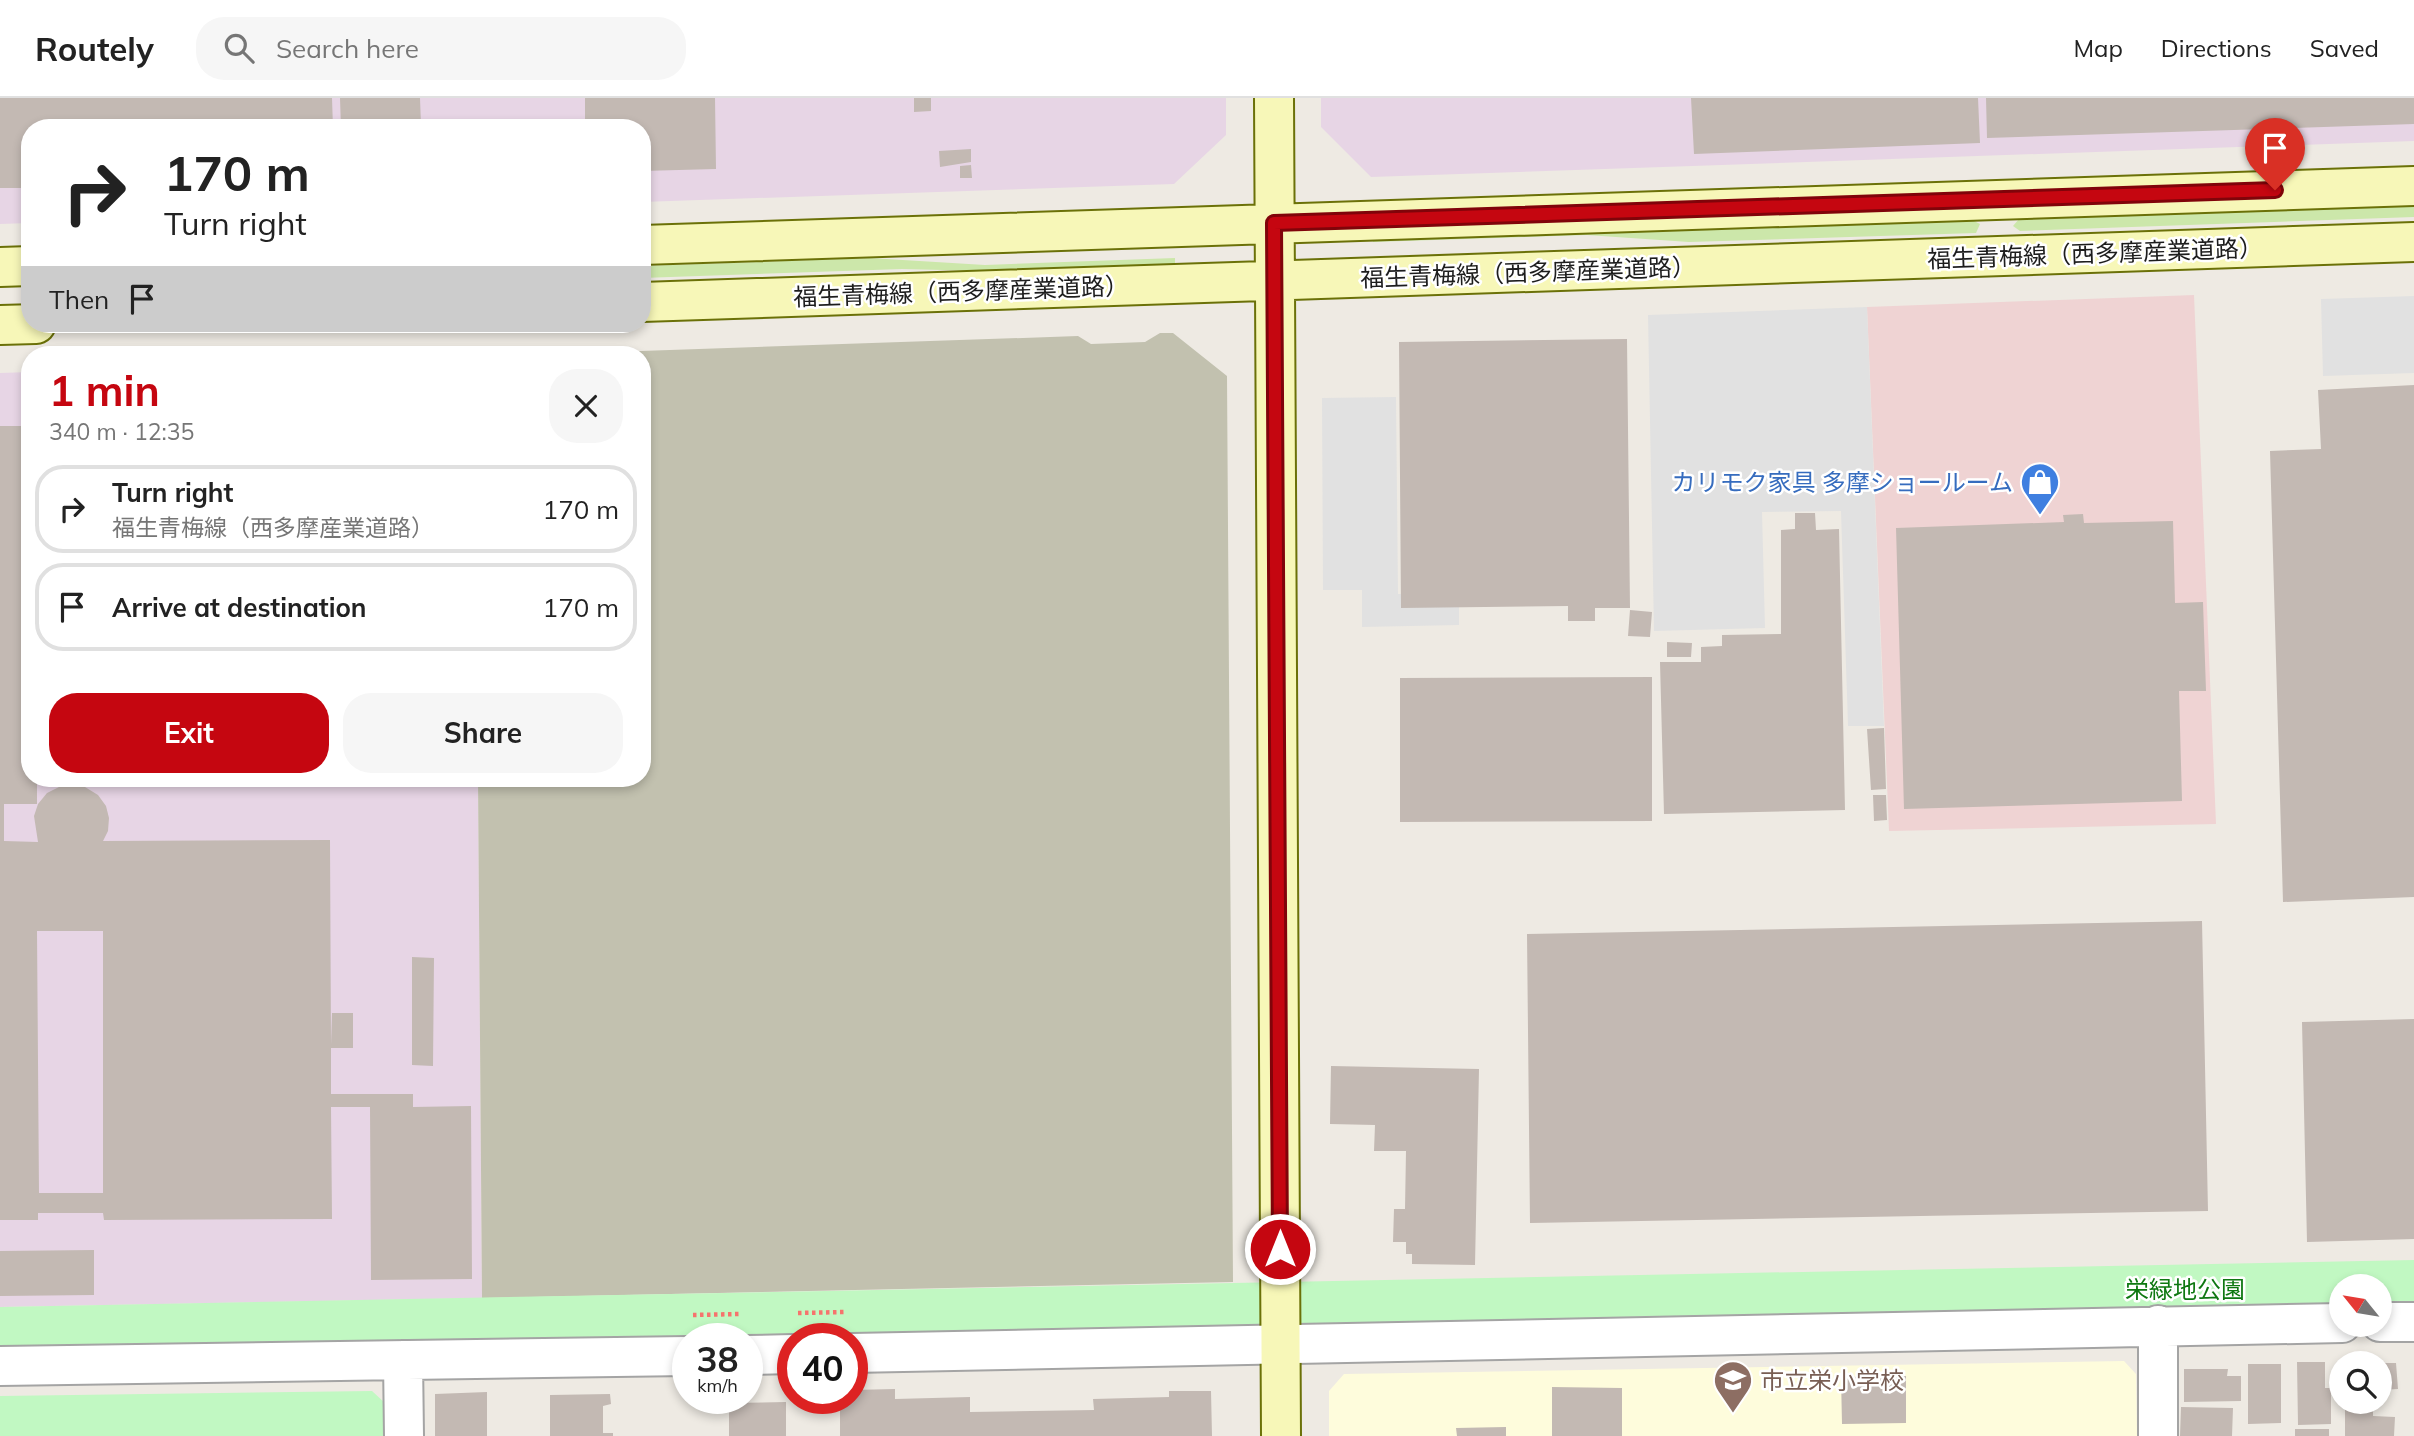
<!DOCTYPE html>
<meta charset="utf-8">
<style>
body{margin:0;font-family:Mulish,"Noto Sans JP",sans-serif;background:#f6f6f6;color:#222;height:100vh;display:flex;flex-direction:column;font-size:26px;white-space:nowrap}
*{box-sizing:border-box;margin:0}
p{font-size:23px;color:#767676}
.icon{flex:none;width:38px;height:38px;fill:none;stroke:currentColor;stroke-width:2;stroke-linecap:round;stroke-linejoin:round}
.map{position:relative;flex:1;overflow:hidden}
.side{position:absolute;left:21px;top:248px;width:630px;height:441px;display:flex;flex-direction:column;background:#fff;border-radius:28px;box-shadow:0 4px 10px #0003}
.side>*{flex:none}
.hud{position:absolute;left:21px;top:21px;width:630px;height:214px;border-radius:28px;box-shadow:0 4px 10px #0003;background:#fff;color:#222;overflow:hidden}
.needle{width:46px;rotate:300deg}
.fabs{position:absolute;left:2329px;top:1176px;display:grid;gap:14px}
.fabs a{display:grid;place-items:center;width:63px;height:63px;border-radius:50%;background:#fff;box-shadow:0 4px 10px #0003;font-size:35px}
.speed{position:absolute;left:672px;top:1225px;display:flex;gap:14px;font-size:35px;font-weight:700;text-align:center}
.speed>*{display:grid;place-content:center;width:91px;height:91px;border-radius:50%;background:#fff;box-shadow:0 4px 10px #0003;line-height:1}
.speed small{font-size:18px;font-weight:400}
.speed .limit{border:10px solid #d22;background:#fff;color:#111}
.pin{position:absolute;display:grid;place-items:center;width:60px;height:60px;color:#fff;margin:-72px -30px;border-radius:50% 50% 50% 0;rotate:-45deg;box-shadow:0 0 7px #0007}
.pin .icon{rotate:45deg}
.me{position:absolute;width:77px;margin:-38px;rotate:0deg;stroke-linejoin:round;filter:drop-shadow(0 0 5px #0008)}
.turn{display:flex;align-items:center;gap:24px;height:147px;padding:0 28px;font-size:32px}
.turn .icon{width:91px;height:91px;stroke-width:2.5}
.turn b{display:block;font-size:49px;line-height:60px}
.then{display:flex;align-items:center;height:66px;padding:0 28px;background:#0003;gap:14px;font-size:26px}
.round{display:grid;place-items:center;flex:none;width:74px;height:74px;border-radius:28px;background:#f6f6f6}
.head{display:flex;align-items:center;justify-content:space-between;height:119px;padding:0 28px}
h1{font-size:42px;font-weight:700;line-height:52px;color:#c50610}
.primary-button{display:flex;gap:14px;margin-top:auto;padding:14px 28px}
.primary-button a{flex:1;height:80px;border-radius:28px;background:#c50610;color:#fff;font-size:28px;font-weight:700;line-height:80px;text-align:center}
.primary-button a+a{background:#f6f6f6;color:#222}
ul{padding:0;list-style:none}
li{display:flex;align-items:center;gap:21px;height:88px;margin:0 14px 10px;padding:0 14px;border:4px solid #e0e0e0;border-radius:28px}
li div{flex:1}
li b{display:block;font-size:26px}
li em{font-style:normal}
header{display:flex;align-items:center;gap:42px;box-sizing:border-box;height:98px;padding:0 35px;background:#fff;border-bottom:2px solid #e0e0e0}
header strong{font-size:33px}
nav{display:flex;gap:38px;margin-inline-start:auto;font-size:24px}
.search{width:490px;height:63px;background:#f6f6f6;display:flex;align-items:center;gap:18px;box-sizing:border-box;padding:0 24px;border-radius:28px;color:#767676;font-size:26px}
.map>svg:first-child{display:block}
.commercial{fill:#efd3d3}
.industrial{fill:#e7d5e5}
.education{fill:#fefcdc}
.construction{fill:#c2c1af}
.grass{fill:#cce7aa}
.park{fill:#c1f8c2}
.parking{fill:#e1e1e1}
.building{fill:#c3b9b3;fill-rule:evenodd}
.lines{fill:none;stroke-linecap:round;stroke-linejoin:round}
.street-casing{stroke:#a4a4a4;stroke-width:42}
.secondary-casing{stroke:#6b7108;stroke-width:42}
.path{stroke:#f6736d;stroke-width:4.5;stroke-dasharray:3.5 3.5;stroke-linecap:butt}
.street{stroke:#fff;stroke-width:38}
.secondary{stroke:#f7f7b8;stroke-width:38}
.route-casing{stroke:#80040a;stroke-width:18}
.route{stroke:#c50610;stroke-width:12}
.labels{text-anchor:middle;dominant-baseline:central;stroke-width:5;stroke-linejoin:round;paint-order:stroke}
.street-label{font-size:24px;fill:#1d1d1d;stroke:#fff}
.shop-label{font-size:24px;fill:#366cbe;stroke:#fff;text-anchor:end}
.park-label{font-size:24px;fill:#0e7811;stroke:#fff}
.education-label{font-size:24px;fill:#785e54;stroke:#fff;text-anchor:start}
</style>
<header>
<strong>Routely</strong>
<div class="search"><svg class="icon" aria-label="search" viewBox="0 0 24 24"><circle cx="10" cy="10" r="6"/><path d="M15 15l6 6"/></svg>Search here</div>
<nav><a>Map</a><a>Directions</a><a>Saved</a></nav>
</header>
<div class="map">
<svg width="2414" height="1338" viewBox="0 0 2414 1338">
<rect width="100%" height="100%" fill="#eeeae3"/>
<path class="commercial" d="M2194,197L2216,726L1889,733L1867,209Z"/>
<path class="industrial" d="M0,0H1226V37L1174,86L642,104V30H30V125L0,126Z
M1321,0H2414V43L1371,79L1321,29Z
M30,274V681H478L482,1200L0,1209V275Z"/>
<path class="education" d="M2124,1263L2136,1276L2137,1338H1329V1293L1344,1276Z"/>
<path class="construction" d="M1160,235H1173L1227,278L1233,1184L482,1200L478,681H642V257H525L1078,238L1091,246L1145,244Z"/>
<path class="grass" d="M2414,108V119L2020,133L2013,128L2019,121Z
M1974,123L1980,126L1976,135L1689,144L1587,137L1373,144L1372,139L1585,131L1646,134Z
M870,160L985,167L1175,160V166L986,173L902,171L642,180V168Z"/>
<path class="park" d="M2414,1162V1211H2380V1188H2342L2341,1212L0,1253V1209Z
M372,1293L385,1305V1338H0V1298Z"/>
<path class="parking" d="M2414,198V275L2323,278L2321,201Z
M1867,209L1884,628H1848L1841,413L1762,414L1765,530L1654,533L1648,217Z
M1396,299L1398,496H1459V527L1362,529V492H1323L1322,300Z"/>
<path class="building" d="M0,0H332L333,30H30V90H0Z
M340,0H420L421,27L439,26V30H341Z
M585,0H715L716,71L642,73V30H585Z
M914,0H931V13L914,14Z
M1691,0H1978L1980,45L1694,56Z
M1986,0H2414V26L1987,40Z
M971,51V64L940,69L939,53Z
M971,67L972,80H960V68Z
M1627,241L1630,510H1595V523H1568V508L1401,510L1399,244Z
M2414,287V799L2283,804L2270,353L2321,351L2318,292Z
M0,328H30V681H37V706H4V743L38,744L34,718L38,706L47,695L59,689L72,687L85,689L98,697L106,708L109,720L108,733L103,743L330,742L331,947L332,915H353V950H331V996H413V1009L471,1008L472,1181L371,1182L370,1009H331L332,1121L104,1122L103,1115H38V1122H0ZM37,833H103V1095H39Z
M1795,415H1815L1816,432L1839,431L1845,712L1664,716L1660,564H1701V549L1722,548V537L1781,536V432L1795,431Z
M2083,416L2084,425L2173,423L2175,505L2203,504L2206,593H2179L2182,703L1904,711L1896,430L2064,424L2063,417Z
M1630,512L1652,514L1650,539L1628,538Z
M1667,544L1692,545L1691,559H1667Z
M1652,579V723L1400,724V580Z
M1884,630L1886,691L1871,692L1867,631Z
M1873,697H1886L1887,722L1874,723Z
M2202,823L2208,1113L1530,1125L1527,836Z
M412,859L434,860L433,968L412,967Z
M2414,921V1141L2307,1144L2302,924Z
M1331,968L1479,971L1475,1167L1412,1166V1156H1406V1144H1393L1394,1111H1405L1406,1053H1374L1375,1027L1330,1026Z
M94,1152V1197L0,1198V1153Z
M2297,1264H2325V1290H2331V1326L2298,1327Z
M2380,1265H2396L2398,1291L2380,1292Z
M2248,1266H2281V1325L2248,1326Z
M2184,1271H2228L2227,1278H2241V1303L2184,1304Z
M1906,1278V1325L1842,1326L1841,1279Z
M1552,1289L1622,1290V1338H1552Z
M895,1291V1301L970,1299V1314L1094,1312L1093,1301L1169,1299V1293H1211L1212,1338H840V1300H852V1292Z
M487,1294V1338H435V1296Z
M610,1296L611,1306L603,1308V1335H613V1338H550V1297Z
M786,1304V1338H729V1305Z
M2345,1308L2373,1309V1318L2395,1319L2394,1338H2345Z
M2181,1309L2233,1310L2232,1338H2180Z
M1506,1329V1338H1457L1456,1330Z
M2295,1331H2329V1338H2295Z"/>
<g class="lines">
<g class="street-casing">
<path id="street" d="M2380,1224H2414
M852,1255L2342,1225
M747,1257L793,1256
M403,1262L404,1338
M0,1268L688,1258
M2158,1338V1227"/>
</g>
<g class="secondary-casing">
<path id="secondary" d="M1274,0L1281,1338
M642,147L2414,88
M0,169L30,168
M642,204L2414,144
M0,227L36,226"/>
</g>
<path class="path" d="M798,1215L845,1214
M693,1217L740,1216"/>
<use href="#street" class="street"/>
<use href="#secondary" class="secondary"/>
</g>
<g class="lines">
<g class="route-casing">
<path id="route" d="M1280,1151L1274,125L2275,92"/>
</g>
<use href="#route" class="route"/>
</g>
<defs>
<g id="shop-pin" transform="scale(2.0125)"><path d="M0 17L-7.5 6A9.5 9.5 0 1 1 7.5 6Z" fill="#3f7fe0" stroke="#fff"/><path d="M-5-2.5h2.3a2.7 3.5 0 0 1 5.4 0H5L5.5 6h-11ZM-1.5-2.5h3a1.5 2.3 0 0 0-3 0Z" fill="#fff"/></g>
<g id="school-pin" transform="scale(2.0125)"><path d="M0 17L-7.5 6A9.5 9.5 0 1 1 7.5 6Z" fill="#8d6e63" stroke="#fff"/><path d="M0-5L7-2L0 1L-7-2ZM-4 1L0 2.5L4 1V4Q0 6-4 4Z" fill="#fff"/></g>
</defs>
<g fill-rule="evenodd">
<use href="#shop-pin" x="2040" y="384"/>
<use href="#school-pin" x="1733" y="1282"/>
</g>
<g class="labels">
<g class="street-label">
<text transform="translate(2095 155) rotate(-2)">福生青梅線（西多摩産業道路）</text>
<text transform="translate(1528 174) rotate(-2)">福生青梅線（西多摩産業道路）</text>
<text transform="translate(961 193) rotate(-2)">福生青梅線（西多摩産業道路）</text>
</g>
<g class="shop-label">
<text x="2013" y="384">カリモク家具 多摩ショールーム</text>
</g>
<g class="park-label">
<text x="2185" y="1191">栄緑地公園</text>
</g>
<g class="education-label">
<text x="1760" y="1282">市立栄小学校</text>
</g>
</g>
</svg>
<div class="fabs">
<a><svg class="needle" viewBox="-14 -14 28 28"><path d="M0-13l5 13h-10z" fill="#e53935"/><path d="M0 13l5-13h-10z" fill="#767676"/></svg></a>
<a><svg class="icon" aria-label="search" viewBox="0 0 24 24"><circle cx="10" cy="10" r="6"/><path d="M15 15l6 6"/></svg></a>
</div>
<div class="speed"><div>38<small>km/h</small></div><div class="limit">40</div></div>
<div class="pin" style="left:2275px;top:92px;background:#d93025"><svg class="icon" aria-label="arrive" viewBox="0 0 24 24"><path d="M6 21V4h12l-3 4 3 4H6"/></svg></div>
<svg class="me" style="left:1280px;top:1151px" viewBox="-20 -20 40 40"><circle r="17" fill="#c50610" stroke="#fff" stroke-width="3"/><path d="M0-11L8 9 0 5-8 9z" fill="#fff"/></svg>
<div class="hud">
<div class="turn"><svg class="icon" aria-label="right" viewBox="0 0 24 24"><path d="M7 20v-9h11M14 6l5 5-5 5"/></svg><div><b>170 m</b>Turn right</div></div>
<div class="then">Then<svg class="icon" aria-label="arrive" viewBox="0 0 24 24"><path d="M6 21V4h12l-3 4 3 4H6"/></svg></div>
</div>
<section class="side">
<div class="head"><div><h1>1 min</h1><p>340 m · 12:35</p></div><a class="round"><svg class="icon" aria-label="close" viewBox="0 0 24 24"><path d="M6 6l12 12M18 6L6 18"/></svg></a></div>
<ul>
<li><svg class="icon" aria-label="right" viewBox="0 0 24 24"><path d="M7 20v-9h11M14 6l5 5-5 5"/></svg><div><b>Turn right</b><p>福生青梅線（西多摩産業道路）</p></div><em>170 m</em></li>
<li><svg class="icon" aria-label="arrive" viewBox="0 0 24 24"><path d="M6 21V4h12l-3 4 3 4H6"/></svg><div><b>Arrive at destination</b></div><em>170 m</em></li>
</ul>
<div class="primary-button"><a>Exit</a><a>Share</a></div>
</section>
</div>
